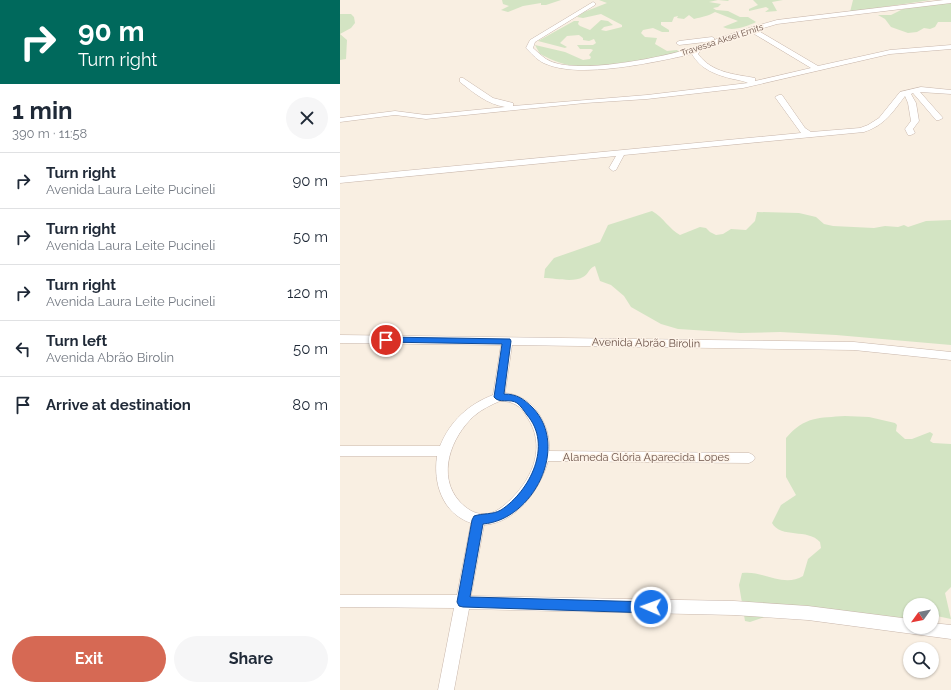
<!DOCTYPE html>
<meta charset="utf-8">
<style>
body{margin:0;font-family:Raleway,sans-serif;background:#f6f6f7;color:#1f2937;height:100vh;display:flex;flex-direction:column;font-size:15px;white-space:nowrap}
*{box-sizing:border-box;margin:0}
p{font-size:13px;color:#747a83}
.icon{flex:none;width:22px;height:22px;fill:none;stroke:currentColor;stroke-width:2;stroke-linecap:round;stroke-linejoin:round}
.map{position:relative;flex:1;overflow:hidden}
.panel{display:flex;flex-direction:column;background:#fff;width:340px}
.panel>*{flex:none}
.banner{background:#00695c;color:#fff;overflow:hidden}
.needle{width:26px;rotate:237deg}
.fabs{position:absolute;left:563px;top:598px;display:grid;gap:8px}
.fabs a{display:grid;place-items:center;width:36px;height:36px;border-radius:50%;background:#fff;box-shadow:0 1px 3px #0004;font-size:20px}
.pin{position:absolute;display:grid;place-items:center;width:34px;height:34px;color:#fff;margin:-17px;border:2px solid #fff;border-radius:50%;box-shadow:0 1px 4px #0007}
.me{position:absolute;width:44px;margin:-22px;rotate:272deg;stroke-linejoin:round;filter:drop-shadow(0 0 3px #0008)}
.turn{display:flex;align-items:center;gap:14px;height:84px;padding:0 12px;font-size:18px}
.turn .icon{width:52px;height:52px;stroke-width:2.5}
.turn b{display:block;font-size:28px;line-height:34px}
.round{display:grid;place-items:center;flex:none;width:42px;height:42px;border-radius:21px;background:#f6f6f7}
.summary{display:flex;align-items:center;justify-content:space-between;height:68px;padding:0 12px}
h1{font-size:24px;font-weight:700;line-height:30px}
.button{display:flex;gap:8px;margin-top:auto;padding:8px 12px}
.button a{flex:1;height:46px;border-radius:24px;background:#d66954;color:#fff;font-size:16px;font-weight:700;line-height:46px;text-align:center}
.button a+a{background:#f6f6f7;color:#1f2937}
ul{padding:0;list-style:none}
li{display:flex;align-items:center;gap:12px;height:56px;padding:0 12px;border-top:1px solid #e0e1e3}
li div{flex:1}
li b{display:block;font-size:15px}
li em{font-style:normal}
main{display:flex;flex:1;min-height:0}
.map>svg:first-child{display:block}
.green{fill:#d3e4c3}
.lines{fill:none;stroke-linecap:round;stroke-linejoin:round}
.minor-casing{stroke:#c8b6ab;stroke-width:1}
.minor{fill:#fff;fill-rule:evenodd}
.route{fill:#1a73e8;stroke:#114b97}
.labels{text-anchor:middle;dominant-baseline:central;stroke-width:3;stroke-linejoin:round;paint-order:stroke}
.far-street-label{font-size:9px;fill:#6e564c;stroke:#fdf3e8}
.street-label{font-size:11px;fill:#6e564c;stroke:#fdf3e8}
</style>
<main>
<section class="panel">
<div class="banner">
<div class="turn"><svg class="icon" aria-label="right" viewBox="0 0 24 24"><path d="M7 20v-9h11M14 6l5 5-5 5"/></svg><div><b>90 m</b>Turn right</div></div>
</div>
<div class="summary"><div><h1>1 min</h1><p>390 m · 11:58</p></div><a class="round"><svg class="icon" aria-label="close" viewBox="0 0 24 24"><path d="M6 6l12 12M18 6L6 18"/></svg></a></div>
<ul>
<li><svg class="icon" aria-label="right" viewBox="0 0 24 24"><path d="M7 20v-9h11M14 6l5 5-5 5"/></svg><div><b>Turn right</b><p>Avenida Laura Leite Pucineli</p></div><em>90 m</em></li>
<li><svg class="icon" aria-label="right" viewBox="0 0 24 24"><path d="M7 20v-9h11M14 6l5 5-5 5"/></svg><div><b>Turn right</b><p>Avenida Laura Leite Pucineli</p></div><em>50 m</em></li>
<li><svg class="icon" aria-label="right" viewBox="0 0 24 24"><path d="M7 20v-9h11M14 6l5 5-5 5"/></svg><div><b>Turn right</b><p>Avenida Laura Leite Pucineli</p></div><em>120 m</em></li>
<li><svg class="icon" aria-label="left" viewBox="0 0 24 24"><path d="M17 20v-9H6M10 6l-5 5 5 5"/></svg><div><b>Turn left</b><p>Avenida Abrão Birolin</p></div><em>50 m</em></li>
<li><svg class="icon" aria-label="arrive" viewBox="0 0 24 24"><path d="M6 21V4h12l-3 4 3 4H6"/></svg><div><b>Arrive at destination</b></div><em>80 m</em></li>
</ul>
<div class="button"><a>Exit</a><a>Share</a></div>
</section>
<div class="map">
<svg width="611" height="690" viewBox="0 0 611 690">
<rect width="100%" height="100%" fill="#f9efe2"/>
<path class="green" d="M162,0H221L206,5H201V3L183,6L168,12L161,10L169,6L163,4Z
M259,0H389L388,1L378,0L369,2L381,4L378,7L373,8L376,10L388,11L400,17H408L416,22C408,26 392,32 383,27L398,21L375,12C369,16 361,17 354,19L349,15L344,19L337,18L338,16L334,17L332,22H321V25L329,30V32H322L313,28L303,30L301,33L305,37L317,38L315,44L327,51L337,50L340,53C309,59 269,67 238,66C225,66 212,60 200,54L195,45L225,52L243,60L250,59L251,57L249,55L253,50L251,49H240L237,45H253L256,43L254,39L249,41L243,40V38L239,35L227,36L220,43L227,47L225,48L198,41L234,21H239L238,24L240,26L250,30L261,20L268,21L273,25L264,27L261,30L266,31L282,27V25L261,14L243,18L237,17L244,12L267,3Z
M413,0H443L432,2L437,11L425,12L429,9L426,7L409,11V9L418,5Z
M513,0H591L510,12Z
M611,3V22H598L595,27L590,29L584,28L577,32L568,33L551,27L545,19L538,15H551L565,8Z
M0,14H11L14,17L15,23L11,28L0,34L7,40L6,59L0,60Z
M312,211C324,218 329,229 340,235L360,227L366,228L370,232L376,235L383,234L391,229L406,230L415,221L417,212L459,213L476,217L484,224L493,226L534,228L545,226L558,227L564,225L568,227L586,221L611,220V345L496,335L440,332L400,333L338,329L321,324L291,307L284,296L271,285L260,281L255,266C249,268 248,275 243,277C233,283 215,278 204,278L205,269L214,258L260,242L268,225Z
M505,416L529,417L555,423L557,425L556,431L565,439H572L590,432L593,434L590,441L593,443L611,444V587L605,593L611,619L592,615V605H570V620L434,614L410,622L405,621L399,585L402,573C423,570 443,588 463,576L468,559L481,548L480,542C468,528 441,539 432,523L441,505L456,495L446,477V438C465,416 479,418 505,416Z"/>
<g class="lines">
<g class="minor-casing">
<path id="minor" d="M604,0H611V3L437,24L417,30L478,66L550,50L611,45V49L550,54L403,88L307,99L245,103L86,119L55,115L0,122V118L55,111L86,115L165,107C147,104 134,93 120,82V78H123L153,98L173,103V106L307,95L408,83C404,81 398,80 393,79C376,75 360,69 352,54C316,62 240,79 206,64C198,61 193,55 187,49L186,48L190,40L253,2L255,3V5L195,42L193,48C199,53 204,59 212,62C246,75 341,54 374,41L339,45L336,43L339,41L372,37L374,38V40L409,28L437,20ZM411,32L471,68L415,81V78C394,74 372,73 358,54L360,51Z
M581,87L611,90V94L580,92L603,118L599,120H596L573,93L571,94L576,103L579,121L573,129L575,133L571,135H568L565,129L571,121L568,103L565,96C552,113 545,125 524,132L284,155L276,170L273,171L269,168L276,156L0,183V177L461,133L435,97L439,95H442L465,128L471,132L520,128L528,125L539,118L560,92Z
M0,335L514,342L611,352V360L514,350L172,345L165,393C193,395 211,425 209,451L409,453L413,455L415,458L413,461L409,463L208,461C200,490 176,523 144,525L131,596L394,601L468,606L570,619V627H592V623L611,625V639L468,620L394,615L129,609L114,690H98L114,608L0,607V595H117L131,523C102,513 93,483 97,456H0V446H100C110,421 129,404 153,395L161,345L0,343ZM160,401C173,401 181,406 187,417C206,445 194,476 172,498C164,506 155,514 144,514C134,514 127,509 120,502C96,476 111,437 134,416C142,409 151,405 160,401Z"/>
</g>
<use href="#minor" class="minor"/>
</g>
<path class="route" d="M46,337L170,339L171,341L164,394C177,394 184,399 193,408C230,447 193,520 143,524L130,597L311,602L316,603L317,607L316,611L311,613L123,607L119,606L117,602L132,520L134,516C143,513 152,515 161,510C190,491 213,445 187,415C184,411 181,406 177,403C170,398 159,404 154,397L162,344L42,342L41,340Z"/>
<g class="labels">
<g class="far-street-label">
<text transform="translate(382 40) rotate(-18)">Travessa Aksel Ernits</text>
</g>
<g class="street-label">
<text transform="translate(306 343) rotate(1)">Avenida Abrão Birolin</text>
<text x="306" y="457">Alameda Glória Aparecida Lopes</text>
</g>
</g>
</svg>
<div class="fabs">
<a><svg class="needle" viewBox="-14 -14 28 28"><path d="M0-13l5 13h-10z" fill="#e53935"/><path d="M0 13l5-13h-10z" fill="#747a83"/></svg></a>
<a><svg class="icon" aria-label="search" viewBox="0 0 24 24"><circle cx="10" cy="10" r="6"/><path d="M15 15l6 6"/></svg></a>
</div>
<div class="pin" style="left:46px;top:340px;background:#d93025"><svg class="icon" aria-label="arrive" viewBox="0 0 24 24"><path d="M6 21V4h12l-3 4 3 4H6"/></svg></div>
<svg class="me" style="left:311px;top:607px" viewBox="-20 -20 40 40"><circle r="17" fill="#1a73e8" stroke="#fff" stroke-width="3"/><path d="M0-11L8 9 0 5-8 9z" fill="#fff"/></svg>
</div>
</main>
